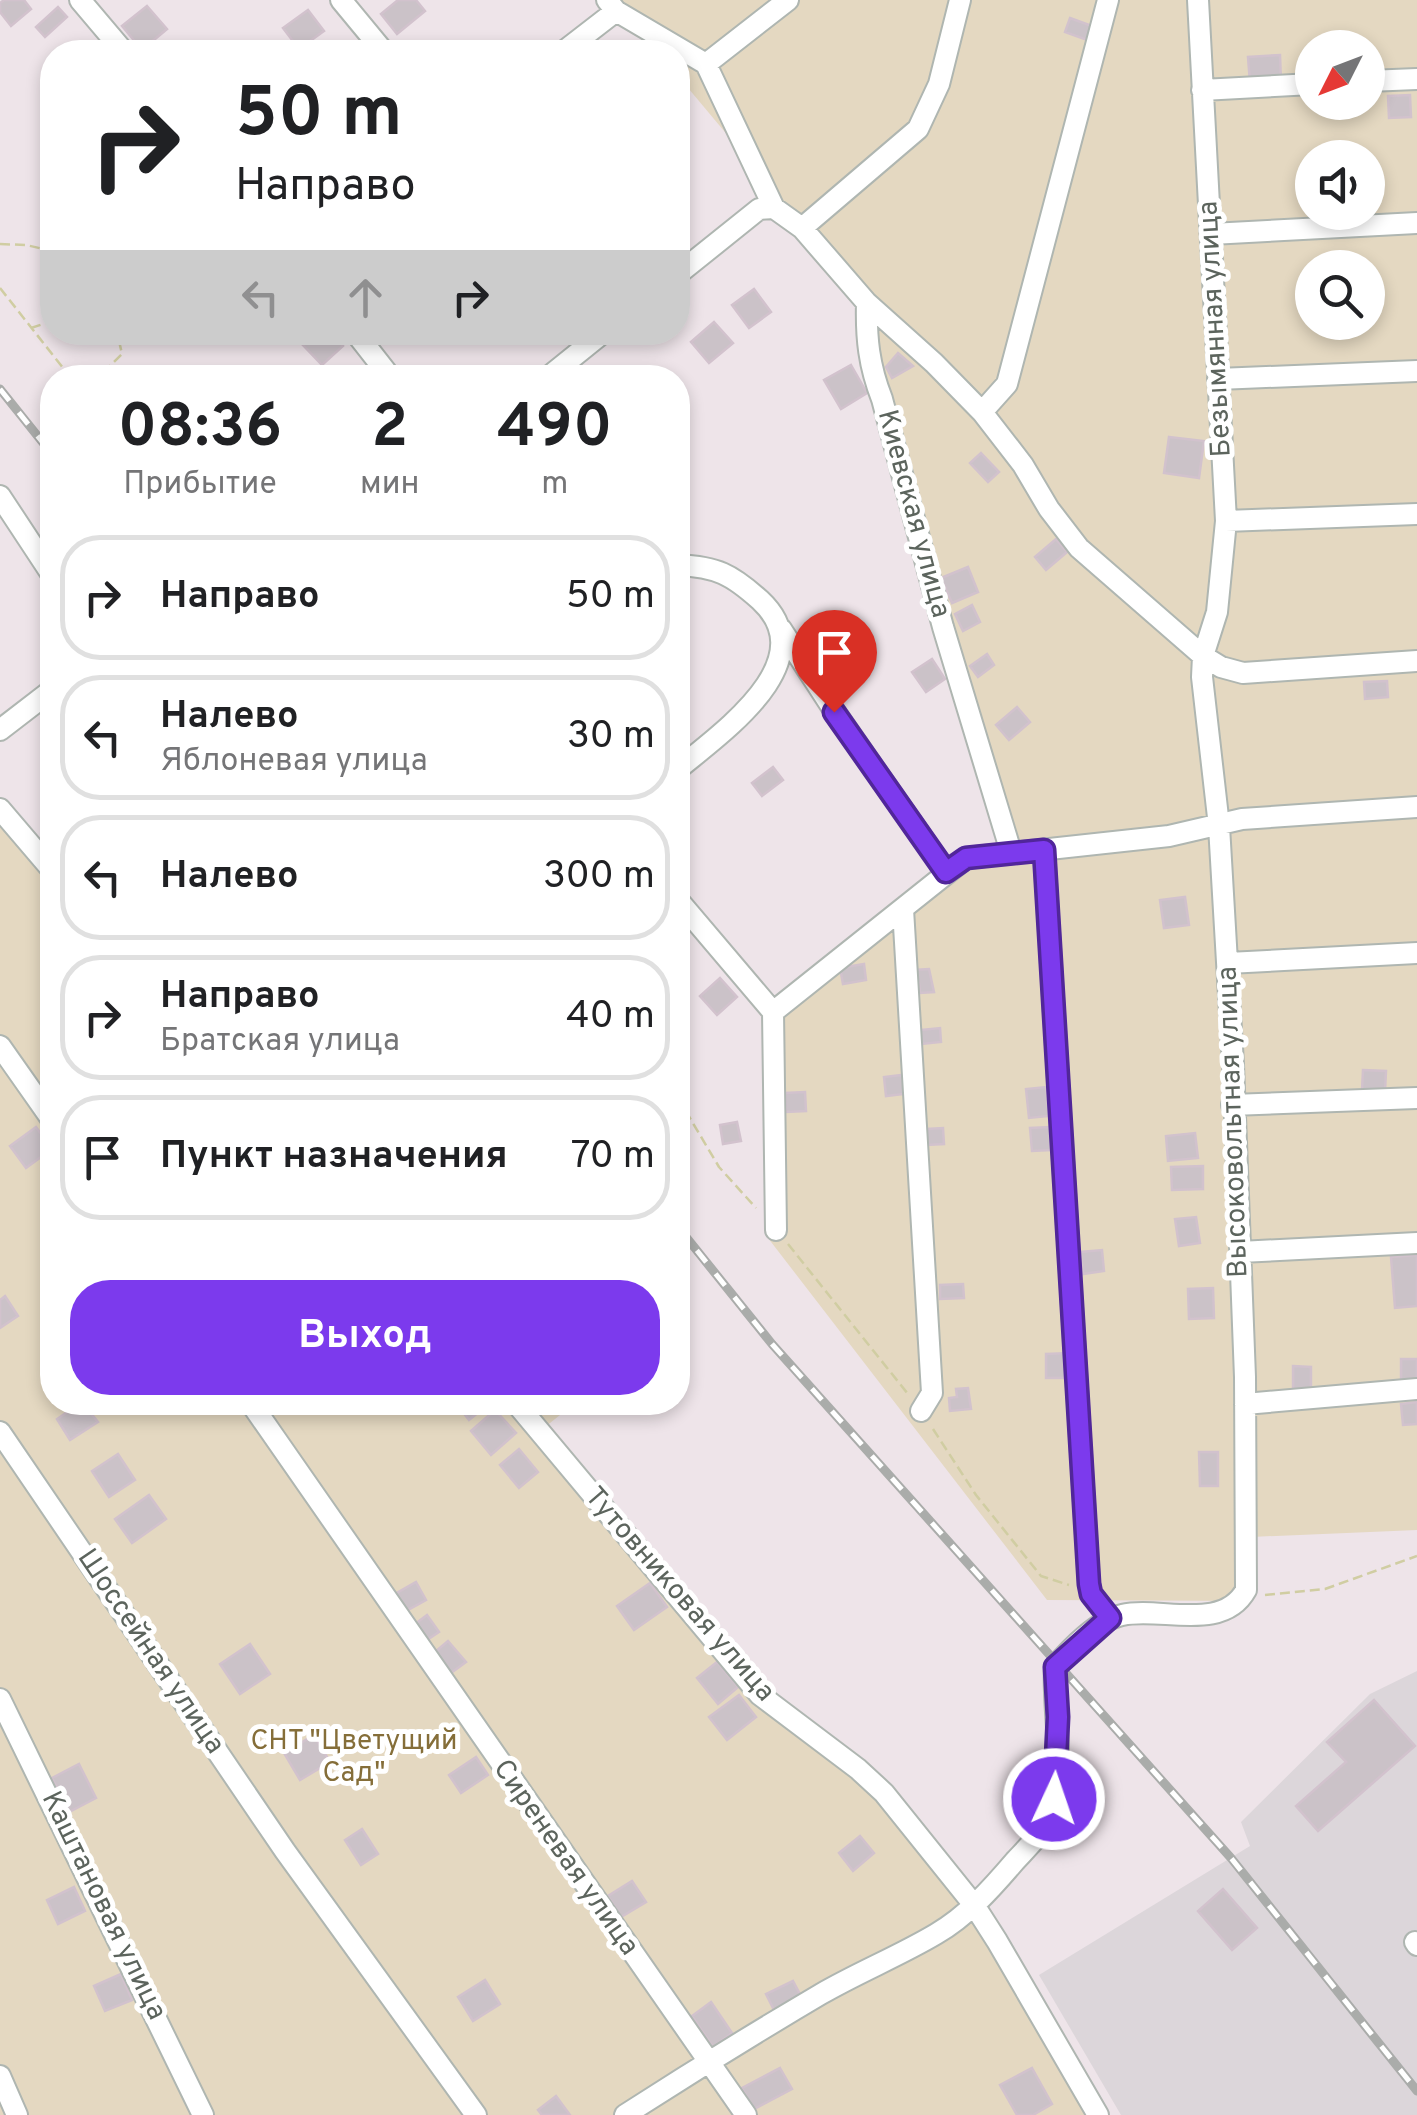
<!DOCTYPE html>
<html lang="ru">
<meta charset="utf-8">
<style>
body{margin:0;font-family:Overpass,sans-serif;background:#f6f6f6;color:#202124;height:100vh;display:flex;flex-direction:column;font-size:38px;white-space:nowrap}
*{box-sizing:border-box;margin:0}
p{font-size:32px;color:#757577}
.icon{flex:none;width:55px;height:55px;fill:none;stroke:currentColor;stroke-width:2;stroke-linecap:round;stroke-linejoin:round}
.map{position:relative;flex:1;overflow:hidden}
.panel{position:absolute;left:40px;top:365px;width:650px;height:1050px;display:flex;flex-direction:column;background:#fff;border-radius:40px;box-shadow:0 5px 15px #0003}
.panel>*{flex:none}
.banner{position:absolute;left:40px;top:40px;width:650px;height:305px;border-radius:40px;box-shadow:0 5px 15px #0003;background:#fff;color:#202124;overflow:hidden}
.needle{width:65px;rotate:228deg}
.fabs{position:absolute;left:1295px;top:30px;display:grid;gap:20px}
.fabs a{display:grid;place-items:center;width:90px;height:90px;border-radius:50%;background:#fff;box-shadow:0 5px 15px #0003;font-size:50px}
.pin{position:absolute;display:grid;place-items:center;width:85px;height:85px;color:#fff;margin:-102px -42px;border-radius:50% 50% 50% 0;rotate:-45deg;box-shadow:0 0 10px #0007}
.pin .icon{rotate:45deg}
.me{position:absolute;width:110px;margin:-55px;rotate:3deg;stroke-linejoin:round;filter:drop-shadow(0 0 8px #0008)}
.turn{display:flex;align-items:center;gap:35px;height:210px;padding:0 30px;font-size:45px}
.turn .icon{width:130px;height:130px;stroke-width:2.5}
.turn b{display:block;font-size:70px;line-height:85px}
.lanes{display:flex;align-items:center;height:95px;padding:0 30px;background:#0003;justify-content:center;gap:50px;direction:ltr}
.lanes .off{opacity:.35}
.eta{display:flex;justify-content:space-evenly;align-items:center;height:170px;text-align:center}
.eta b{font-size:60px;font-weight:700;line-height:70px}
.button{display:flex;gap:20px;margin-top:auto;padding:20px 30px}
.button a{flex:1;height:115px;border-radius:40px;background:#7c3aed;color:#fff;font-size:40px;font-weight:700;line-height:115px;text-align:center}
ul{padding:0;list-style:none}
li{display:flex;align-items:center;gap:30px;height:125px;margin:0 20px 15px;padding:0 10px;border:5px solid #e0e0e0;border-radius:40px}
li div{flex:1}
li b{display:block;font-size:38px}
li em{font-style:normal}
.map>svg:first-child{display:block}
.industrial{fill:#dcd6da}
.green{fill:#e4d8c1;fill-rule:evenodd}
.building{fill:#cbc2c8;stroke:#d2c2cd;stroke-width:2.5}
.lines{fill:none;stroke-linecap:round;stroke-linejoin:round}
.minor-casing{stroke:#afb6b1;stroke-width:24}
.path{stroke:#d0cda2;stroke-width:2.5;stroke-dasharray:10 5;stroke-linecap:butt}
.minor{stroke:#fff;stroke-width:20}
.rail-casing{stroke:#aaacaa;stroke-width:9}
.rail{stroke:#fff;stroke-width:5;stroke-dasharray:15;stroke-linecap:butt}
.route-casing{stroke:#51269a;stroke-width:25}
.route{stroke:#7c3aed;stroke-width:18}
.labels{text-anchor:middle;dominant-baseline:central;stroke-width:10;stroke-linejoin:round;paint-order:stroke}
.street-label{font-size:28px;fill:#5c645d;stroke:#fff}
.park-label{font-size:28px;fill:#856e39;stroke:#fff}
</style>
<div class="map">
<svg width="1417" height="2115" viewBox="0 0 1417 2115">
<rect width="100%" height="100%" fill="#eee4e9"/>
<path class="industrial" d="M1417,1671V2115H1121L1039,1975L1250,1846L1241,1822L1370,1694Z"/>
<path class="green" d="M613,0H1417V1530L1251,1537L1249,1601L1047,1600L768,1238L765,1011L953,857L1006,841L857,290L678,76V52H657ZM1312,48H1368V102H1312ZM1312,158H1368V212H1312ZM1312,268H1368V322H1312Z
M0,799L52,859V1402L575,1403L540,1431L759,1686L872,1770L1103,2115H0Z"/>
<path class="building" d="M4,0H24L31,9L11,26L0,12V3Z
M398,0H416L425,11L397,34L381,14Z
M147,6L167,29L142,50L122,26Z
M58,7L67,17L45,37L36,27Z
M308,10L324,31L299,49L283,28Z
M1070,18L1092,26L1087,40L1065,32Z
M1280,55L1281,81L1250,83L1248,57Z
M1410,95L1411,117L1389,118L1388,96Z
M754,289L771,312L749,328L732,305Z
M714,322L733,343L709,363L691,342Z
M312,332H331L343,346L322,365L301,343Z
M898,353L913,366L892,378L886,367Z
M851,365L867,393L841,409L824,380Z
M1169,437L1204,441L1199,478L1164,473Z
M981,453L999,472L988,482L970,463Z
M1056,539L1067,552L1046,570L1035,557Z
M968,567L978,592L952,603L941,578Z
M972,605L980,622L963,631L955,614Z
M987,654L994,665L978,677L970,666Z
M932,659L945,679L926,692L912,672Z
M1387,681L1388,697L1365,699L1364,682Z
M1017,707L1030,722L1009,740L996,725Z
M773,767L783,780L762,796L752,783Z
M1185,897L1189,925L1164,928L1160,900Z
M864,964L866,980L843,984L840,968Z
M929,969L934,992L920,993L919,983H913V970Z
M720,978L737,997L717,1015L700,996Z
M940,1028L941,1042L922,1044L920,1030Z
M1363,1070L1386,1071L1385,1091L1362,1090Z
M902,1075L904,1094L886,1096L884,1077Z
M1046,1087L1049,1116L1029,1118L1026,1089Z
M805,1092L806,1111L786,1112L785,1093Z
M737,1122L741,1141L723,1144L720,1125Z
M36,1127L52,1149L26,1168L10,1146Z
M1050,1127L1051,1150L1032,1151L1030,1128Z
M943,1128L944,1144L927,1145V1129Z
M1195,1133L1198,1158L1168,1161L1166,1136Z
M1203,1166V1189L1172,1190L1171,1167Z
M1196,1217L1200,1243L1179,1246L1175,1219Z
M1102,1250L1104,1271L1083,1274L1081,1252Z
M1417,1255V1306L1395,1308L1391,1257Z
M963,1284L964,1298L940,1299V1285Z
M1213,1288L1214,1318L1189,1319L1188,1289Z
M5,1296L18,1316L0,1328V1300Z
M1070,1353V1378H1046V1354Z
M1401,1359H1417V1382H1401Z
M1293,1366L1311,1367V1389H1293Z
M968,1388L971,1409L950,1411L949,1398L957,1397L956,1389Z
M82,1402L98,1422L70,1440L57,1419Z
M455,1402H488L489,1404L469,1420Z
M1417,1402V1424L1403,1425L1401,1404Z
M495,1410L516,1433L491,1455L471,1431Z
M519,1449L538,1472L519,1488L500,1465Z
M1199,1452H1218V1486H1200Z
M118,1454L135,1480L109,1497L92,1471Z
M149,1495L166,1519L132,1543L115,1519Z
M416,1582L426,1600L406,1611L395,1594Z
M650,1583L667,1607L634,1630L617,1606Z
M427,1615L439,1632L427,1640L415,1624Z
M448,1641L466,1662L451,1673L435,1652Z
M250,1644L270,1674L240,1694L220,1664Z
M717,1662L738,1687L718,1704L697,1678Z
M739,1695L756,1717L727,1740L709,1717Z
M1374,1700L1415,1746L1318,1831L1296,1806L1346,1762L1327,1742Z
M314,1735L330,1762L300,1780L284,1753Z
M476,1757L488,1775L461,1793L449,1775Z
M79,1764L96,1798L69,1812L52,1778Z
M362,1829L378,1854L361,1865L345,1840Z
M860,1836L874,1853L853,1871L839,1853Z
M632,1881L646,1902L621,1917L608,1896Z
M74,1887L85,1911L58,1924L47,1900Z
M1223,1889L1257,1928L1232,1950L1198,1911Z
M121,1974L132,2000L105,2011L94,1986Z
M485,1980L500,2004L473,2021L458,1997Z
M793,1981L802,1998L775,2012L766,1994Z
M711,2002L732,2033L713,2047L692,2016Z
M780,2068L792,2089L754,2109L742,2088Z
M1032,2068L1052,2104L1033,2115H1017L1000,2085Z
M556,2096L570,2115H542L538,2110Z"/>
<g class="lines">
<g class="minor-casing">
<path id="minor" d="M80,0L124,52
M341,0L384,52
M607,0L616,11L706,64L774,208
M563,52L616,11
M706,64L788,0
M1368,81L1417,79
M1202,90L1312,84
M802,228L918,129L939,84L960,0
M1211,234L1417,223
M678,274L759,209L774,208L802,228L867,303C866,338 869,366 882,399L943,627L1011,852
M867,303L934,363L982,412L1023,465L1049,509L1079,548L1203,656L1221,667L1243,673L1417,661
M355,332L391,378
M547,378L604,332
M1218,379L1417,371
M982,412L1007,384L1108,0
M0,496L52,575
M1226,521L1417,514
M678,565C717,567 731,574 760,600C826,661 721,733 678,769
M781,629L835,712L946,872
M0,730L52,690
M0,809L52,870
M1044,850L1089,1584L1091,1593L1110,1619
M678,900L773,1012
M903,909L932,1393L921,1411
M1228,963L1417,953
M773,1012L966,858L1169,836L1242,819L1417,807
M773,1012L776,1230
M0,1046L52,1120
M1232,1105L1417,1098
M1240,1252L1417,1243
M250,1402L746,2115
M515,1402L760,1695L858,1769L884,1793L974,1905L997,1941L1098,2115
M1245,1404L1417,1389
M0,1432L285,1851L476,2115
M0,1699L203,2115
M1415,1942L1417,1945
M0,2076L17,2115
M625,2115C690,2073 755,2033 821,1994C859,1972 899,1956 936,1934C967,1916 992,1888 1015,1861C1027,1848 1041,1835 1048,1819C1068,1775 1052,1713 1055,1667C1070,1649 1098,1620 1122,1615C1160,1606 1222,1633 1246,1590L1245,1377L1233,1064L1219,826L1202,677L1203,656L1217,612L1226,521L1198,0"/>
</g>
<path class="path" d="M0,244L26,245L52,251
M0,288L71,378
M31,328L52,321
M72,376L110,366L122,354L117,332
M678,1098L719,1167L756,1208
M788,1244L908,1394
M933,1429L976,1495L1041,1576L1069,1585
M1265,1595L1325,1589L1417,1556"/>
<use href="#minor" class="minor"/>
<g class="rail-casing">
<path id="rail" d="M0,389L52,454
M678,1227L772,1344L1231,1858L1417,2091"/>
</g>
<use href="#rail" class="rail"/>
</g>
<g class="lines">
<g class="route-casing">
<path id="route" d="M834,712L946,872L966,858L1044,850L1089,1584L1091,1594L1110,1618L1055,1667L1058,1717L1054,1799"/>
</g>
<use href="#route" class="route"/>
</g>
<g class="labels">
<g class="street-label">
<text transform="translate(1216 329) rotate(-93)">Безымянная улица</text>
<text transform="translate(913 514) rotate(75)">Киевская улица</text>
<text transform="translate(1234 1122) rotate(-92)">Высоковольтная улица</text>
<text transform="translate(679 1595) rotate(49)">Тутовниковая улица</text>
<text transform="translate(150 1652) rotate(56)">Шоссейная улица</text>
<text transform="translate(565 1858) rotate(55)">Сиреневая улица</text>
<text transform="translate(103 1906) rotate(64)">Каштановая улица</text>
</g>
<g class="park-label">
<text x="354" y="1742">СНТ "Цветущий<tspan x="354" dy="32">Сад"</tspan></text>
</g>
</g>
</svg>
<div class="fabs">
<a><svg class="needle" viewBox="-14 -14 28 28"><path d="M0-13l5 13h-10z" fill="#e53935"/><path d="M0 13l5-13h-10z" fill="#757577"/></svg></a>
<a><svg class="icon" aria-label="sound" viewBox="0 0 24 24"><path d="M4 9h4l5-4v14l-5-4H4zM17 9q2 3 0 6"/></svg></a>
<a><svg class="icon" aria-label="search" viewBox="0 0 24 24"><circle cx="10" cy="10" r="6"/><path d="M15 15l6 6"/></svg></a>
</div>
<div class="pin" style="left:834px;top:712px;background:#d93025"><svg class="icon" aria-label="arrive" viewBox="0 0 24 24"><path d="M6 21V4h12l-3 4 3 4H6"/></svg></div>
<svg class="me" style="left:1054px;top:1799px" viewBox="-20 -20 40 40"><circle r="17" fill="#7c3aed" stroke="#fff" stroke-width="3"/><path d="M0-11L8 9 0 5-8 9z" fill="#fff"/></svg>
<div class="banner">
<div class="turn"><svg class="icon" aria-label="right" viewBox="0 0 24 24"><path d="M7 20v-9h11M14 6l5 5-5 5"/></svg><div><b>50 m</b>Направо</div></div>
<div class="lanes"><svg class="icon off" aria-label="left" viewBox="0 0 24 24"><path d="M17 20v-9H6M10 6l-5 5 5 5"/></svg><svg class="icon off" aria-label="ahead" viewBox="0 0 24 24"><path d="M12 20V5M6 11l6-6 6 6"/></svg><svg class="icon" aria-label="right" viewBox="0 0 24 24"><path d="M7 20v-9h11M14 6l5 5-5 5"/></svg></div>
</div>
<section class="panel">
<div class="eta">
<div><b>08:36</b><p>Прибытие</p></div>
<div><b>2</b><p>мин</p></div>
<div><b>490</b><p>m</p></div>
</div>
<ul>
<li><svg class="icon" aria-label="right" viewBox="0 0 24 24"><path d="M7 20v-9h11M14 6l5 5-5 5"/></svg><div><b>Направо</b></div><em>50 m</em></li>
<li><svg class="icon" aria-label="left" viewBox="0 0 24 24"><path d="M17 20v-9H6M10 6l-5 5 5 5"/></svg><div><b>Налево</b><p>Яблоневая улица</p></div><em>30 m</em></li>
<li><svg class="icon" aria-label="left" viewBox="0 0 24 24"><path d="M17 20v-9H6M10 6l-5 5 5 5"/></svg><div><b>Налево</b></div><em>300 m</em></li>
<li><svg class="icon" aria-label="right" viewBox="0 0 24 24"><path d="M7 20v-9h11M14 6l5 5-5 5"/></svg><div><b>Направо</b><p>Братская улица</p></div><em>40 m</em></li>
<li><svg class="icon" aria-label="arrive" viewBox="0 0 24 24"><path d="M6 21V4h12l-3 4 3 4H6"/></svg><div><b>Пункт назначения</b></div><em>70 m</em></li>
</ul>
<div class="button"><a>Выход</a></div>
</section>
</div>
